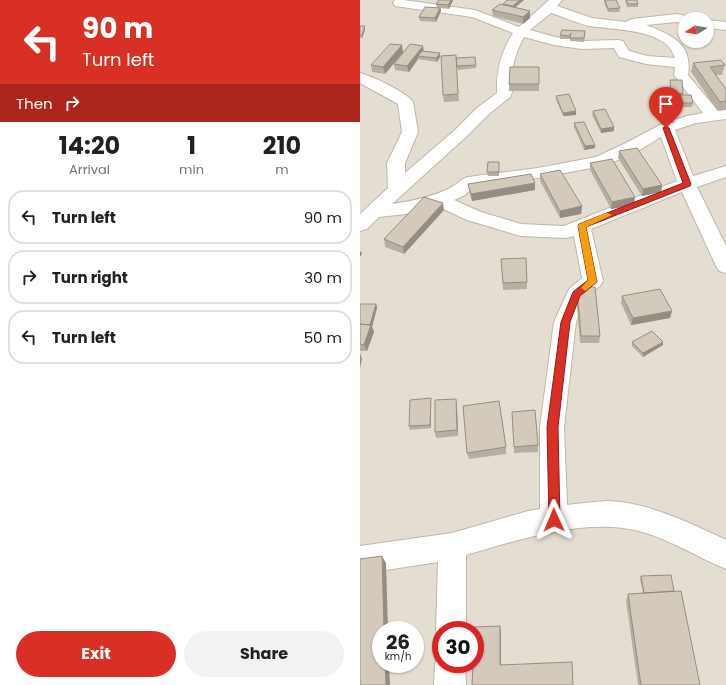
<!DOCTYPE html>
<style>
body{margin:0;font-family:Poppins,sans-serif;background:#f2f2f2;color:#202124;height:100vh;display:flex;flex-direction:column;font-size:15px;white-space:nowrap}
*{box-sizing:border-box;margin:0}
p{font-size:13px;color:#757577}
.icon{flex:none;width:22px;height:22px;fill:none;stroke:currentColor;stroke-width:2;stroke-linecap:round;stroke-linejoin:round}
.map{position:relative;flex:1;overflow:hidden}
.side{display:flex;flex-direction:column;background:#fff;width:360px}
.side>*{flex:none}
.banner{background:#d93025;color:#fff;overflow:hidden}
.needle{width:26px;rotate:259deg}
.tools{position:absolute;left:318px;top:12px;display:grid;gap:8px}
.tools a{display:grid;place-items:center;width:36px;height:36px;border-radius:50%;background:#fff;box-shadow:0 1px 3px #0004;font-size:20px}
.speed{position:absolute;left:12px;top:621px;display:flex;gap:8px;font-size:20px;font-weight:700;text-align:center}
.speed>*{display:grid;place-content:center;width:52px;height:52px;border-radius:50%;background:#fff;box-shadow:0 1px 3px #0004;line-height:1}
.speed small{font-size:10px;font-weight:400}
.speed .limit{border:6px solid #d22;background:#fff;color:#111}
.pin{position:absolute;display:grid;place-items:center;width:34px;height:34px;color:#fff;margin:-41px -17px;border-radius:50% 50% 50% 0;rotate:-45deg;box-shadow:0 0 4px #0007}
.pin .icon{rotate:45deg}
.me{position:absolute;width:44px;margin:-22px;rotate:359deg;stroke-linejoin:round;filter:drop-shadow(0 0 3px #0008)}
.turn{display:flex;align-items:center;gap:14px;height:84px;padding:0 16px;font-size:18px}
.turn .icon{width:52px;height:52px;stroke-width:2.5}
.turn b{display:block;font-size:28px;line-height:34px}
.then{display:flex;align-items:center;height:38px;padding:0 16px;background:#0003;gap:8px;font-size:15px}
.eta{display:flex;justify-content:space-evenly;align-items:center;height:68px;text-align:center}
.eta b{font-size:24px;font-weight:700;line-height:28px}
.button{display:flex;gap:8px;margin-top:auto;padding:8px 16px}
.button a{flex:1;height:46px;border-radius:24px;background:#d93025;color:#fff;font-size:16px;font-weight:700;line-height:46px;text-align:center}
.button a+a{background:#f2f2f2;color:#202124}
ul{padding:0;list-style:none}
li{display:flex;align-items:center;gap:12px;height:54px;margin:0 8px 6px;padding:0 8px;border:2px solid #e0e0e0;border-radius:16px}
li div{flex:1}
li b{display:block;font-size:15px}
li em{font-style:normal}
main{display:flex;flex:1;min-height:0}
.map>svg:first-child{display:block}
.residential{fill:#e4ded2;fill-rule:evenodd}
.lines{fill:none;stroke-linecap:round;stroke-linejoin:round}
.minor-casing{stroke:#beb6aa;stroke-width:2}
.minor{fill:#fff;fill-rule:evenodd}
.wall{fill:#b6aea2}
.shaded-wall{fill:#948d84}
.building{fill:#d4cabc;stroke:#948d84}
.route{fill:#d93025;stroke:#8d1f18}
.slow{fill:#f59e0b}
</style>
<main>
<section class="side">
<div class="banner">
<div class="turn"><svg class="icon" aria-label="left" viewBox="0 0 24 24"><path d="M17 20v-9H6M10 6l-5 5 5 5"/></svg><div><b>90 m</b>Turn left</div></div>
<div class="then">Then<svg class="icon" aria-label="right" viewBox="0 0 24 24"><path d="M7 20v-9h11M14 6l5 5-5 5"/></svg></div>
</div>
<div class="eta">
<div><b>14:20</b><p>Arrival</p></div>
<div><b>1</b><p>min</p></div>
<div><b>210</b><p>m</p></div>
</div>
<ul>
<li><svg class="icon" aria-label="left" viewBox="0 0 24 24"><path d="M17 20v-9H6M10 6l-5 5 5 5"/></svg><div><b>Turn left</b></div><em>90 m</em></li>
<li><svg class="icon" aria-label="right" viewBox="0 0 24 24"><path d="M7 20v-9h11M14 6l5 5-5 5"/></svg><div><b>Turn right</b></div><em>30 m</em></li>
<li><svg class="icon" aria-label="left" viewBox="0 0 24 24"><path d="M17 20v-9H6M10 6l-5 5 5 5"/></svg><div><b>Turn left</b></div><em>50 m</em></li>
</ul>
<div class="button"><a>Exit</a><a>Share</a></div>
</section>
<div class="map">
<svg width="366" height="685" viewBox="0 0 366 685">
<rect width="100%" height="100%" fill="#f0ece3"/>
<path class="residential" d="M0,0H366V685H0ZM325,19H347V41H325ZM21,630H55V664H21ZM81,630H115V664H81Z"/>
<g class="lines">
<g class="minor-casing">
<path id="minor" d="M35,0H44L115,10L159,27L189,0H202L197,6L232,18L266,22L272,19L317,14L330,17L331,19H325V24L317,22L286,25C311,35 333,43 328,75L358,111L366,109V119L336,123L315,130L333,176L366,166V177L337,187L366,246V273L359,271L356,266L322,192L231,229L243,281L240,286L225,298L216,322L204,427L207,505C220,503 234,502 247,501C284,501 333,524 366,540V569C337,557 310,539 279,531C227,517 157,540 106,555V630H81V641L76,630L78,562L0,574V546L92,533L168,511L180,509V427L194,322L209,289L222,278L214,236L206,238L161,236L107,220L77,206L46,214L19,217L7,229L0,231V214L28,188L27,163L42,132L38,104L0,83V73C12,76 46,92 53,102L58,132L45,163V173L95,130L117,108L137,93C136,71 141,52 153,33L112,17L35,6L33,3ZM191,13C204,17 216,23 229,26C253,30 307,28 315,58L287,56L269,51L263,41L258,40L222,41L195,37L170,30ZM164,37L194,45L222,49L254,48L259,57L286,64L315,67L314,75L343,113L327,116L300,125L264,144L236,157L178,168L108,177C100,179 97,185 90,188C72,197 53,201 32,204L107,136L129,114L150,97C155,90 151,75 153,66C155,56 159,46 164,37ZM301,137L317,181L204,226L161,224L121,212L94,200L105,195L113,187L178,178L247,165L276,152Z
M347,20L366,22V30L347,28Z
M81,652V664H105L106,685H74L75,664L79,653Z"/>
</g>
<use href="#minor" class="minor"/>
</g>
<path class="wall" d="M79,0H93L89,9L81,8V11L76,22L60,21L59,17L77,8L76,4Z
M164,0L155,7L170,11V18L163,24L133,16L132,10L143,5V4Z
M244,0H256L260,8L259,12H248L244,2Z
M265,0H277L278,4V7H267Z
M0,26H5V30L2,38H0Z
M200,35H225L224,42L210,41V38L209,39H200Z
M63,46V51L80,57L77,62L58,59L49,72L35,70L34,64L42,54L25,74L12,72L11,65L43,52Z
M96,58L116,65V68L98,70L96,62L99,101L84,102L83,95Z
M333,63L365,65L362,75H356L366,89V110L358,111L331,72Z
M179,67V91H149V84Z
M310,80L323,94V95L333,103L332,107H311L315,119L314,123H302L297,109L298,105H304L303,98V95H310Z
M196,96L216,111V115L203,116L196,100Z
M233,111L254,131L241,133L232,115Z
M214,123L235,148L224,150L214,127Z
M259,151L302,185L301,192L282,196L258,158Z
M139,162V176H128L127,172Z
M230,163L274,205L251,209L230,170Z
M180,174L222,206L221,214L200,218L180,181Z
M108,184L175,190L112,201L109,191Z
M84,210L44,254L25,247L24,239Z
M166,258L167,289L143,290L141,259Z
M217,288L240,336L239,343H220L216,295Z
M262,296L312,311L310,318L271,325L261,303Z
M0,304H16L17,308L12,327L14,332L7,351H0Z
M272,342L303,345L283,357L272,346Z
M96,399L97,405L98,436L76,438L75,432Z
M71,402V428L50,430L49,426Z
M178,445V452L154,453V447Z
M146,447V454L109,459L107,453Z
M281,576L314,591L340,685H278L266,601L268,594L283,593L280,579Z"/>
<path class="shaded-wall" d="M91,0H93L89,9L88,5Z
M160,0H164L153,9V6Z
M80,8L81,11L76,22L75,18Z
M170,11V18L163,24V17Z
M5,26V30L2,38V35Z
M42,45L43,52L25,74L23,67Z
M63,46L64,53L58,56V59L49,72L47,66Z
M80,53V57L77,62L76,58Z
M216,111V115L203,116V113Z
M254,127V131L241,133V129Z
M235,145V148L224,150L225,146Z
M175,183V190L112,201L111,194Z
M302,185L301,192L282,196L283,189Z
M275,197L274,205L251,209L252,202Z
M83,203L84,210L44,254L43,247Z
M222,206L221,214L200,218V211Z
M1,251L2,254L0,257V252Z
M16,304L17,308L12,327L14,332L7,351L4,345Z
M312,311L310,318L271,325L273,318Z
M303,342V345L283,357V353Z
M0,353L2,359L0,368Z
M71,398V428L70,425Z
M96,399L97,405L98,436L97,430Z
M22,556L26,563L28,630H24Z
M140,626L141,632V670L140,665Z
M25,664H29L30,685H26Z"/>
<path class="building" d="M79,0H91L88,5L76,4Z
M147,0H160L153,6L143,4Z
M245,0H256L260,8L248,9Z
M266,0H277L278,4H268Z
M140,4L170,11L163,17L132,10Z
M65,7L80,8L75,18L59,17Z
M0,26H5L2,35H0Z
M202,30L225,31L224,38H210L211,33L210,36L200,35Z
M30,44L42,45L23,67L11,65Z
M50,44L63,46L47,66L34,64Z
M62,51L80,53L76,58L58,56Z
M96,55L98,94L83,95L81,56Z
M115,57L116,65L97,66L96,58Z
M361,60L365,65L350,67L366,89V101L360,102L333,63Z
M150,67H179V84H149Z
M310,80H322L323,94L311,93Z
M209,94L216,111L203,113L196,96Z
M303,95H331L333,103H305Z
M298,105H310L315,119L302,120Z
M245,109L254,127L241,129L233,111Z
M224,122L235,145L225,146L214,123Z
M277,148L302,185L283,189L259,151Z
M252,159L275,197L252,202L230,163Z
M128,162H139V172H127Z
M200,170L222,206L200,211L180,174Z
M171,174L175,183L111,194L108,184Z
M64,197L83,203L43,247L24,239Z
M166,258L167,282L143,283L141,259Z
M235,287L240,336H221L217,288Z
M300,289L312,311L273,318L262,296Z
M0,304H16L10,325L0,324Z
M0,324L11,325L4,345L0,344Z
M292,331L303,342L283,353L272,342Z
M71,398L70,425L49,426L50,400Z
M96,399L97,430L75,432V400Z
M139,401L146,447L107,453L103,406Z
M175,410L178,445L154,447L152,412Z
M22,556L24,630H21V664H25L26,685H0V559Z
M311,575L314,591L284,593L281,576Z
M321,591L340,685H281L268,594Z
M140,626V665L212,662L213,685H112L113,664H115V630H114V627Z"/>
<path class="route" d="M306,126L309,128L331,184L330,186L226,227L237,282L220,296L210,322L198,427L200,520L198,523L194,525L190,523L189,520L187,427L201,322L213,292L228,280L218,226L219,224L323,183L303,128Z"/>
<path class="slow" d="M246,213H248L252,215L226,227L237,282L225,291L221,288L228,280L218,226L219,224Z"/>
</svg>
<div class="tools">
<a><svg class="needle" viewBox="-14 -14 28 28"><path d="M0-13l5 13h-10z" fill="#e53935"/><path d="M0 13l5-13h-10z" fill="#757577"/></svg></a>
</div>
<div class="speed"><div>26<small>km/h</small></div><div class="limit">30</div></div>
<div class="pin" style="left:306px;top:128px;background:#d93025"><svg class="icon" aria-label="arrive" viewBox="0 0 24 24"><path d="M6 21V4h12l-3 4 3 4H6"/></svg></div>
<svg class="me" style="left:194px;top:520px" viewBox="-20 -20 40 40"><path d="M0-17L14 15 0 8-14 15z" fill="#d93025" stroke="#fff" stroke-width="4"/></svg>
</div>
</main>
